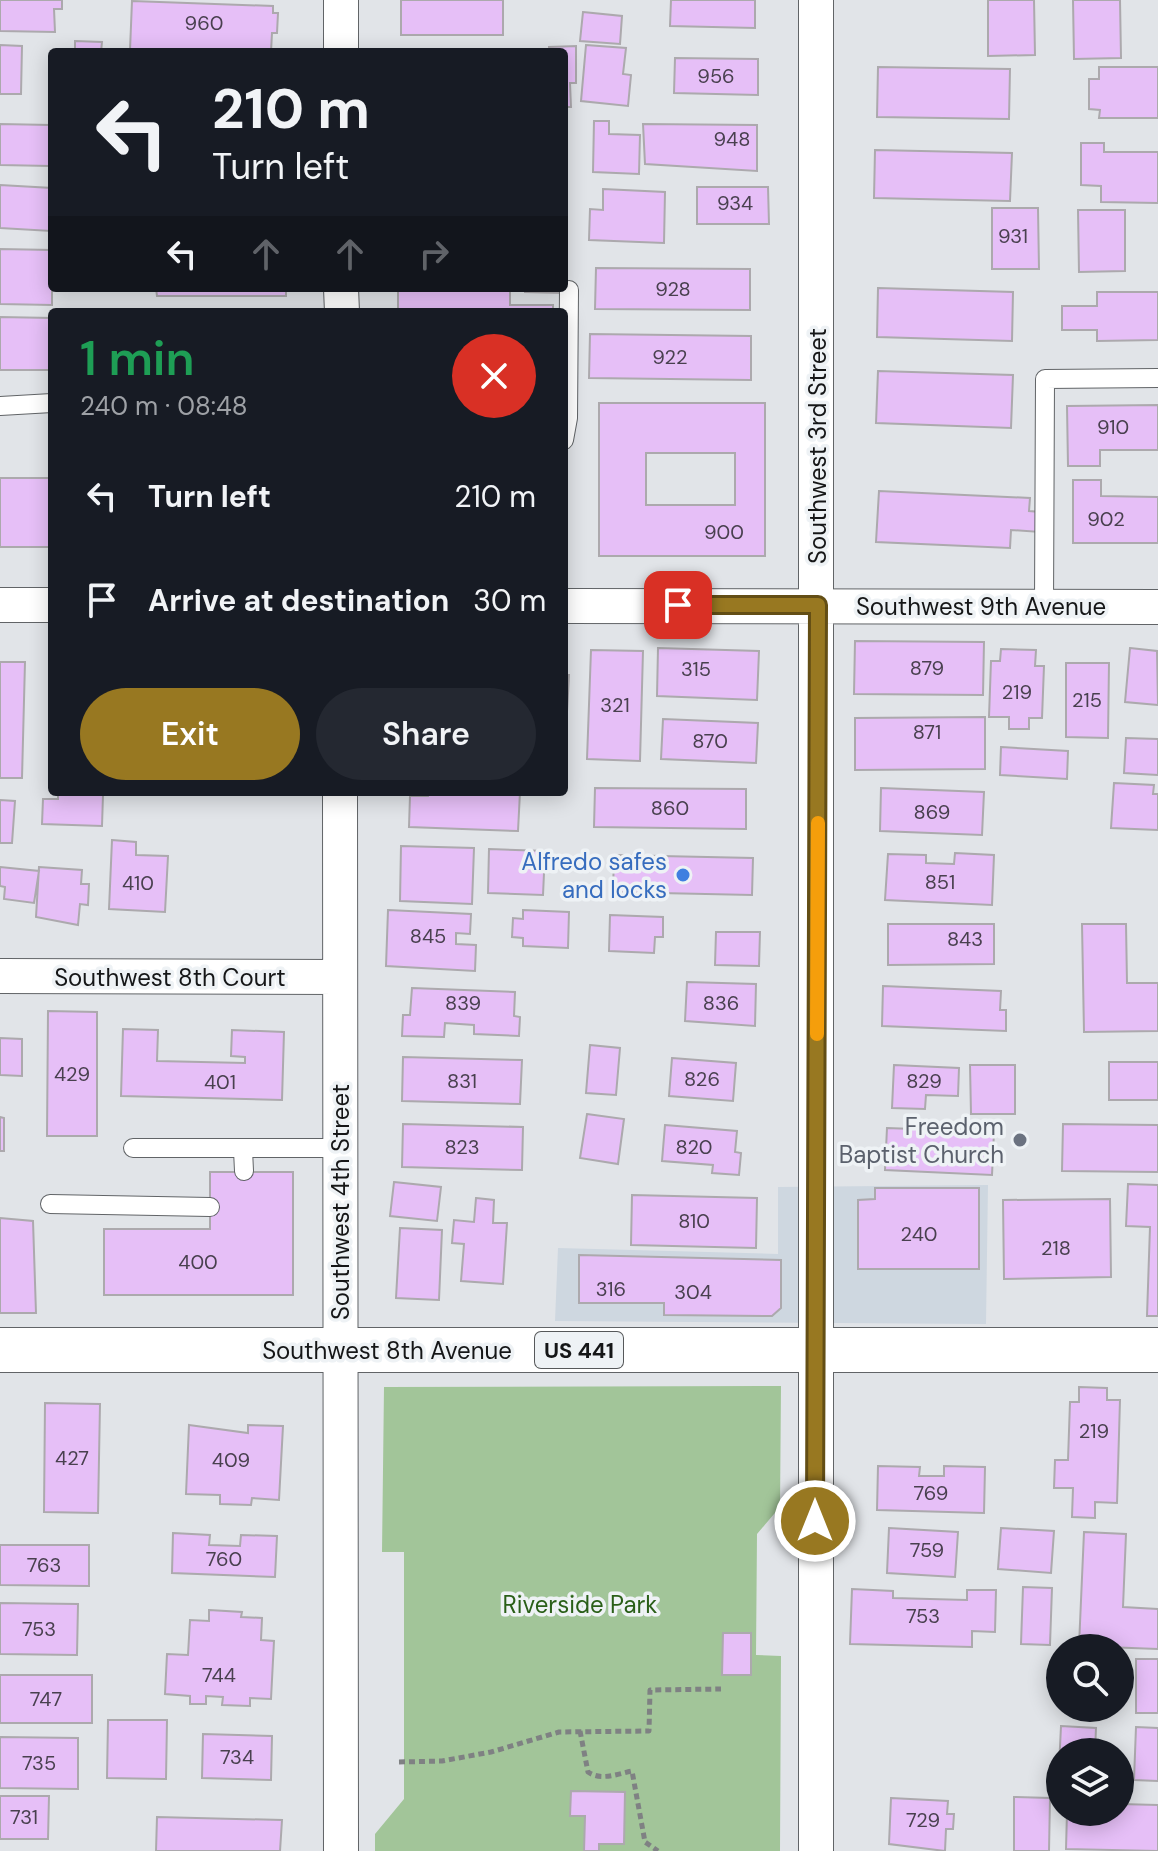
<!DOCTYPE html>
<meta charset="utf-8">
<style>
body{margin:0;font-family:"DM Sans",sans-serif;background:#242831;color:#f1f3f6;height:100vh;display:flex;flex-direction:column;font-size:30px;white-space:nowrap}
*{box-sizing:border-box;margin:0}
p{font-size:26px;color:#9ea1a6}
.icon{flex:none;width:44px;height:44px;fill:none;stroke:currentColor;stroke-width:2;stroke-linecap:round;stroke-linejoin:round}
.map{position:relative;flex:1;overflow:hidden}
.sheet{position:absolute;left:48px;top:308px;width:520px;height:488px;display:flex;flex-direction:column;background:#171b24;border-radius:8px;box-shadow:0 4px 20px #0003}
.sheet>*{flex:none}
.guide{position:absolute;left:48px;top:48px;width:520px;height:244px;border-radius:8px;box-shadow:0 4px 20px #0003;background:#171b24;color:#f1f3f6;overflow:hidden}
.tools{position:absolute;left:1046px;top:1634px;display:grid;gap:16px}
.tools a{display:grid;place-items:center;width:88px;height:88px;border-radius:50%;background:#171b24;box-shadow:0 4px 20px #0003;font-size:40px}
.pin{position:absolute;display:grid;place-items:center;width:68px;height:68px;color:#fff;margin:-34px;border-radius:16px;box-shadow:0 4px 12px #0006}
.me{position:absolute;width:88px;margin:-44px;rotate:0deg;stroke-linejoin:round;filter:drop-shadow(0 0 6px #0008)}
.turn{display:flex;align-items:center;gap:28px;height:168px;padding:0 32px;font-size:36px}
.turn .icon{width:104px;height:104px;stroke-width:2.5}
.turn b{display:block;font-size:56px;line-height:68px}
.lanes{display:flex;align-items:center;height:76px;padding:0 32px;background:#0003;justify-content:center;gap:40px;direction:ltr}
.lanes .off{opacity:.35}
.round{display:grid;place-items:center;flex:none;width:84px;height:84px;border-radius:42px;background:#242831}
.summary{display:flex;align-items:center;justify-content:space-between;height:136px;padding:0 32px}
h1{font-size:48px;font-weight:600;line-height:60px;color:#1e9e55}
.cta{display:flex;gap:16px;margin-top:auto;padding:16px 32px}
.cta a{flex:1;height:92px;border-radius:48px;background:#987821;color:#fff;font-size:32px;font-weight:600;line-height:92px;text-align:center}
.cta a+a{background:#242831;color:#f1f3f6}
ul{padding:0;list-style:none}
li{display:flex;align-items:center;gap:24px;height:104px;padding:0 32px}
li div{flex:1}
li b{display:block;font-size:30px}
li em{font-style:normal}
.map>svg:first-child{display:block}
.built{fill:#ced7e0}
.green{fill:#a2c599}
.building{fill:#e6bff7;stroke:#aca9ad;stroke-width:2;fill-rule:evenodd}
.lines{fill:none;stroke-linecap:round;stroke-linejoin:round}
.service-casing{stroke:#616467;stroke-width:20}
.minor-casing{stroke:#616467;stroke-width:36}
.primary-casing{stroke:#616467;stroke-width:46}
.path{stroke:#7f8183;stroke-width:5;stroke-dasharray:6 4;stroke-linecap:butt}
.service{stroke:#fff;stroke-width:18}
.minor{stroke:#fff;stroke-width:34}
.primary{stroke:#fff;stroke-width:44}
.route-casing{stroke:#634e15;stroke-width:20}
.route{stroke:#987821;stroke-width:14}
.slow{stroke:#f59e0b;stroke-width:14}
.shop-dot{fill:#3f7fe0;stroke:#eef2f5;stroke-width:3}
.worship-dot{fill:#6b7280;stroke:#eef2f5;stroke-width:3}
.labels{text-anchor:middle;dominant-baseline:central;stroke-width:7;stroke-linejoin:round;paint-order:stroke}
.number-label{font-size:20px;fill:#49404f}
.shield{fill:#eef2f5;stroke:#56585a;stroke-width:2}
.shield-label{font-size:22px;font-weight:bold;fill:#151617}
.street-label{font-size:24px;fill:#151617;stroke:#eef2f5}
.shop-label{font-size:24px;fill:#366cbe;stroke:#eef2f5;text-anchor:end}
.worship-label{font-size:24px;fill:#5b616d;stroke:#eef2f5;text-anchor:end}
.park-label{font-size:24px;fill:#2a5f18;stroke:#eef2f5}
</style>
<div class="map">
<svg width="1158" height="1851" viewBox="0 0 1158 1851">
<rect width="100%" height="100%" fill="#e1e4e8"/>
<path class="built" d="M988,1185L986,1324L555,1321L558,1248L778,1254V1187Z"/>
<path class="green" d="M781,1386L780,1507L757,1534L756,1655L781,1656L780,1851H375V1834L404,1799V1552H382L384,1387Z"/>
<path class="building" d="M0,0H62V9H54L55,32L0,31Z
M401,0H503V35H401Z
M671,0H755V28L670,26Z
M988,0H1034L1035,55L988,56Z
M1073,0H1120L1121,58L1074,59Z
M132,1L273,6V13H278L277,33H272L271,52L130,50Z
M583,12L622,16L620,44L580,41Z
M75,41L102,42L101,52H75Z
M0,45L22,46L21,94H0Z
M586,45L626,48L623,74L631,75L628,106L581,101Z
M576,46V83H570L571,107H564V52H549V47Z
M675,58L758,59V95L674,93Z
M878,67L1010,69L1009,119L877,117Z
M1099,67H1158V118H1099L1100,110L1089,109V79H1099Z
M594,121H609V134L640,135L639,174L593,172Z
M0,124L51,125L50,166L0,165Z
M643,124L757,125V171L645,164Z
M1081,143H1104V152H1158V203L1101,202V186L1081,185Z
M875,150L1012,153L1010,201L874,198Z
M0,185L52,188L51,231L0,228Z
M697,187H768L769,224H697Z
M603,189L665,192L664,243L589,240L590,209L603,210Z
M992,208H1038L1039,269H992Z
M1078,210H1125V271L1079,272Z
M0,249L52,250V305L0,304Z
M596,268L750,269V310L595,309Z
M156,288H286V296H157Z
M398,288H510V305H553V312H398Z
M525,288H563V293L525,292Z
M878,288L1013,292L1012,341L877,337Z
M1097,292H1158V340L1097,341V330H1062V306H1097Z
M0,317L52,318V370H0Z
M590,334L751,336V380L589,378Z
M878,371L1013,375L1011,428L876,423Z
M599,403H765V556H599ZM646,453H735V505H646Z
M1158,405V450H1100V466H1068L1067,406Z
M0,478H52V547H0Z
M1073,480H1101V496L1158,497V543H1073Z
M879,491L1030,498L1029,511L1041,512L1040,532L1011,530L1010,548L876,542Z
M855,641L984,642L983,695L854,694Z
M658,648L759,651L757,700L657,696Z
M1130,648L1157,651L1158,705L1125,702Z
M1001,649L1036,650L1035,666H1044L1042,718H1029V729H1009V717H989L991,661H1000Z
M591,650L643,651L640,761L587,759Z
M0,662H25L22,778H0Z
M1066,663H1109L1108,738L1066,737Z
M564,675H569L565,748H564Z
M985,717V769L855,770V718Z
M663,719L758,723L756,763L661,759Z
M1126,738L1158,739V775L1124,773Z
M1001,747L1068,751L1067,779L1000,775Z
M1114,783L1154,785L1153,794H1158V830L1111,828Z
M595,788L746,789V829L594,827Z
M881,788L984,792L982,835L880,831Z
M429,792H520L518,831L409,827L410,796H428Z
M58,793L103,795L102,826L42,824L43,799H58Z
M0,800L15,801L12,843H0Z
M112,840L136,842V855L168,856L165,912L109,909Z
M401,846L474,848L472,904L400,901Z
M489,849L545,851L543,895L488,893Z
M955,853L994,855L992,905L885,900L888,854L926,855V863L954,864Z
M614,855L753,858L752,895L613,892Z
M0,867L39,871L34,903L4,899L5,887L0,886Z
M39,867L82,870L81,884H89L88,905L80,904L78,925L36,917Z
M388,910L471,914L470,934L456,933V944L476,945L475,971L386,966Z
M523,910L569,912L568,948L523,946V938L512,937L513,918L523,919Z
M610,915L663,917V937H655L654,953L609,951Z
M888,924H994V964L888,965Z
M1082,924H1126L1127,983H1158V1031L1084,1032Z
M716,932H760L759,966L715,965Z
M687,982L756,984L755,1026L685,1021Z
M883,986L1001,991L1000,1010H1006V1031L882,1026Z
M412,988L515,992L514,1016L520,1017L519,1036L474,1034V1025L445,1023L444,1037L402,1036L403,1015H410Z
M48,1011L97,1012V1136H47Z
M123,1029L158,1030L157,1061L245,1063V1057L231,1056L232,1030L284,1032L282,1100L121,1096Z
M0,1038L22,1039V1076L0,1075Z
M590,1045L620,1048L616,1095L586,1093Z
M403,1057L522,1060L520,1104L402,1101Z
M672,1058L736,1063L733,1101L669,1096Z
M1109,1062H1158V1100H1109Z
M894,1065L959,1068L958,1096L926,1095L925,1109L892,1108Z
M970,1065H1015V1114H971Z
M587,1114L624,1119L618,1164L580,1158Z
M0,1117L4,1118V1151H0Z
M403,1124L523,1127L522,1170L402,1167Z
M1063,1124L1158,1125V1172L1062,1171Z
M665,1125L737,1131L735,1152L741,1153L739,1175L712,1173L713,1165L662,1161Z
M887,1128L994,1132L992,1175L885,1170Z
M210,1172H293V1295H104V1229H210Z
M394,1182L441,1187L437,1221L390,1216Z
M1128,1184L1158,1185V1316H1147L1150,1227L1126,1226Z
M875,1188H979V1269H858V1200L875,1199Z
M632,1195L757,1198L756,1248L631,1245Z
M476,1198L494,1200L493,1223H507L503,1284L461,1281L464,1244L452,1243L454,1220L474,1222Z
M1110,1199L1111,1277L1004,1279L1003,1200Z
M0,1218L33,1221L36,1313H0Z
M400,1228L442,1230L439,1300L396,1298Z
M579,1255L781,1260V1308L772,1316L664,1315V1303H579Z
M1079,1387L1107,1388V1400H1120L1117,1503L1095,1502V1518L1072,1517L1073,1488H1054L1055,1460H1068L1070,1402H1079Z
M45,1403L100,1404L98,1513L44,1512Z
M189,1425L248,1433V1425L283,1426L279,1500L252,1498L251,1505L220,1504V1495L186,1494Z
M878,1466L920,1467L919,1476H944V1466L985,1467L984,1513L877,1510Z
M889,1528L958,1532L955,1577L887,1573Z
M1001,1528L1054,1531L1051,1573L998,1569Z
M1084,1532L1126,1534L1123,1607L1158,1609V1649L1079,1646Z
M173,1533L210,1535L209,1545L240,1546L241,1535L277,1536L275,1577L172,1573Z
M0,1545H89V1586L0,1585Z
M1023,1587L1052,1588L1050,1645L1021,1644Z
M852,1589L893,1591V1598L967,1600V1590H996L995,1632L972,1631V1647L850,1644Z
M0,1603L78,1604L77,1655L0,1654Z
M209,1610L242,1612L241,1617L262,1618L261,1640L274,1641L271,1699L250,1698V1706L222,1705L223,1697L206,1696V1704H190V1696L165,1694L167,1654L188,1655L190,1620L209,1621Z
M723,1633H751V1675H722Z
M1136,1659H1158V1713H1136Z
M0,1675H92V1723H0Z
M108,1720H167L166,1779L107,1778Z
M1061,1726L1096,1728L1095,1752H1060V1788H1058Z
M1136,1727L1158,1728V1781L1134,1780Z
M203,1734L272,1736L271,1780L202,1778Z
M0,1737L78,1738V1789L0,1788Z
M571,1791L625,1792L624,1844H599V1851H584L585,1816H570Z
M0,1796H49L48,1839H0Z
M1014,1797L1050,1798L1049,1851H1014Z
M891,1798L948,1801L947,1814H954L953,1829H946L945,1851L889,1844Z
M1120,1804L1158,1805V1851L1066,1849L1067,1812H1120Z
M157,1817L282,1820L280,1851H156Z"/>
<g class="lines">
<g class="service-casing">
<path id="service" d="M0,406L52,403
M564,440L568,418L569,290
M1044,606L1045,379L1158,378
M133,1148H340
M243,1150L244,1171
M50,1204L210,1207"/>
</g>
<g class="minor-casing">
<path id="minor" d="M341,0V52
M341,288L342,312
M0,605H52
M564,606L1158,607
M340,792L341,1851
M0,976L340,977
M816,1851V0"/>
</g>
<g class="primary-casing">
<path id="primary" d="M0,1350H1158"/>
</g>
<path class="path" d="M580,1731L588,1772C601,1781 617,1774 632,1771L645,1842L658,1851
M399,1762L442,1761L491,1752L559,1732L649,1731L650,1690L721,1689"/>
<use href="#service" class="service"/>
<use href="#minor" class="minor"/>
<use href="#primary" class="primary"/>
</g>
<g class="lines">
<g class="route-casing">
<path id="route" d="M678,605H818L815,1521"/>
</g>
<use href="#route" class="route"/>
<path class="slow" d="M817,1034L818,823"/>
</g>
<circle class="shop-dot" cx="683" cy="875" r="8"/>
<circle class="worship-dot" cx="1020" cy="1140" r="8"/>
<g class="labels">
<g class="number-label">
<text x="204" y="23">960</text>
<text x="716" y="76">956</text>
<text x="732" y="139">948</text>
<text x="735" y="203">934</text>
<text x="1013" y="236">931</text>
<text x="673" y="289">928</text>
<text x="670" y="357">922</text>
<text x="1113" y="427">910</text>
<text x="1106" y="519">902</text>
<text x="724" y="532">900</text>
<text x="927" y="668">879</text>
<text x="696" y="669">315</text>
<text x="1017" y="692">219</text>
<text x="1087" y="700">215</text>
<text x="615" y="705">321</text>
<text x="927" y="732">871</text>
<text x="710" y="741">870</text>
<text x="670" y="808">860</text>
<text x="932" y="812">869</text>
<text x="940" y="882">851</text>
<text x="138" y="883">410</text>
<text x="428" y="936">845</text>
<text x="965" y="939">843</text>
<text x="463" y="1003">839</text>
<text x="721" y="1003">836</text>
<text x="72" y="1074">429</text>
<text x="702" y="1079">826</text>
<text x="462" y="1081">831</text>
<text x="924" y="1081">829</text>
<text x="220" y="1082">401</text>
<text x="462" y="1147">823</text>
<text x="694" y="1147">820</text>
<text x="694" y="1221">810</text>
<text x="919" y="1234">240</text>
<text x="1056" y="1248">218</text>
<text x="198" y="1262">400</text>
<text x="611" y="1289">316</text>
<text x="693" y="1292">304</text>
<text x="1094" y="1431">219</text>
<text x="72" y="1458">427</text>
<text x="231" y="1460">409</text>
<text x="931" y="1493">769</text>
<text x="927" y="1550">759</text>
<text x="224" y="1559">760</text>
<text x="44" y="1565">763</text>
<text x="923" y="1616">753</text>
<text x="39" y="1629">753</text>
<text x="219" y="1675">744</text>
<text x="46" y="1699">747</text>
<text x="237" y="1757">734</text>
<text x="39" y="1763">735</text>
<text x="24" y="1817">731</text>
<text x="923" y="1820">729</text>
</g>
<rect class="shield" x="535" y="1332" width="88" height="36" rx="6"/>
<g class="shield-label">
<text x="579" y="1350">US 441</text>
</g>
<g class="street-label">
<text transform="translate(817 446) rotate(-90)">Southwest 3rd Street</text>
<text x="981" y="606">Southwest 9th Avenue</text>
<text x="170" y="977">Southwest 8th Court</text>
<text transform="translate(340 1202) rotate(-90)">Southwest 4th Street</text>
<text x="387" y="1350">Southwest 8th Avenue</text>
</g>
<g class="shop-label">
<text x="667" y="861">Alfredo safes<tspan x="667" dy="28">and locks</tspan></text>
</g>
<g class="worship-label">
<text x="1004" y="1126">Freedom<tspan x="1004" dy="28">Baptist Church</tspan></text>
</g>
<g class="park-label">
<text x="580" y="1604">Riverside Park</text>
</g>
</g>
</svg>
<div class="tools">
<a><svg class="icon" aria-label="search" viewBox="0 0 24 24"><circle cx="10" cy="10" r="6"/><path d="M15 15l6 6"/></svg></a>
<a><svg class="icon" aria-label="layers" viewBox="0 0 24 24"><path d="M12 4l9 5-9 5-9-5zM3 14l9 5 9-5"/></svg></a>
</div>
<div class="pin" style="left:678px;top:605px;background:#d93025"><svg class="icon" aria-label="arrive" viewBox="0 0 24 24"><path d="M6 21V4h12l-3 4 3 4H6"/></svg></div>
<svg class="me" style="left:815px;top:1521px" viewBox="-20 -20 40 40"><circle r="17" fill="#987821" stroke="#fff" stroke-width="3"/><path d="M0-11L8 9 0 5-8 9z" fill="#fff"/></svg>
<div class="guide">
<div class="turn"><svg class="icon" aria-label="left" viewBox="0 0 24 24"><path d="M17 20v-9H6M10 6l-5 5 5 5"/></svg><div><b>210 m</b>Turn left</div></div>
<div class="lanes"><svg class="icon" aria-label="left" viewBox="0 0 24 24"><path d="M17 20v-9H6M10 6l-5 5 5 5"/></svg><svg class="icon off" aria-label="ahead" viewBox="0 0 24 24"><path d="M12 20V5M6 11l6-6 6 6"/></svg><svg class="icon off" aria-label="ahead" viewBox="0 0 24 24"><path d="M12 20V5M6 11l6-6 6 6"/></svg><svg class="icon off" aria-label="right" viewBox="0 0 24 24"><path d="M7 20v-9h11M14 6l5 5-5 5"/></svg></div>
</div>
<section class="sheet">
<div class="summary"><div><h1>1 min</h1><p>240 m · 08:48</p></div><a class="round" style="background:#d93025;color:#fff"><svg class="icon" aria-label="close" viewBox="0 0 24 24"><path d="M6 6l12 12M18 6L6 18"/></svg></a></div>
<ul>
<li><svg class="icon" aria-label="left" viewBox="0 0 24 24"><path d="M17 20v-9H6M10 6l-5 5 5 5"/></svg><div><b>Turn left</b></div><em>210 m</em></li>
<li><svg class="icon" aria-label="arrive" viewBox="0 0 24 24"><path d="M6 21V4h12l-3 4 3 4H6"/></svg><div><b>Arrive at destination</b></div><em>30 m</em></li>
</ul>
<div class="cta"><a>Exit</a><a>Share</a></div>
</section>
</div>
